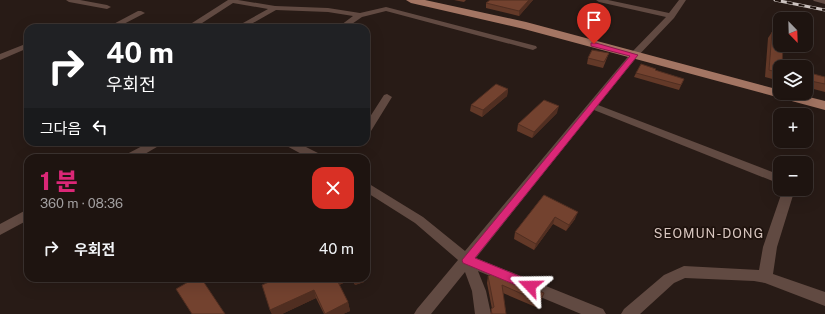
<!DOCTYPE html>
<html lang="ko">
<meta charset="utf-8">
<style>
body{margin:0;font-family:"Public Sans","Noto Sans KR",sans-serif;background:#2b211e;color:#f1f3f6;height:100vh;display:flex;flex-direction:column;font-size:15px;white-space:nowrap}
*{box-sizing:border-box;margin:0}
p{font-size:13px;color:#a19e9f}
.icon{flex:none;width:22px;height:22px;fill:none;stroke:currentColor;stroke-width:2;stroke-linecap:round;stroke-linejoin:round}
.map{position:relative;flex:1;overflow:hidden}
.side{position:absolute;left:24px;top:154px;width:346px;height:128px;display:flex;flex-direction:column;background:#1e1410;border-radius:12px;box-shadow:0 4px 16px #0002,0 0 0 1px #3c3330}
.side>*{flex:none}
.banner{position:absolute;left:24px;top:24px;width:346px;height:122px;border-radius:12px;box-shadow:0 4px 16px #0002,0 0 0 1px #3c3330;background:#202124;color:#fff;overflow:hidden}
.needle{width:26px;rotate:157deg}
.buttons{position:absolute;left:773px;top:12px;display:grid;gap:8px}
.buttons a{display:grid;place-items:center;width:40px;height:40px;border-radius:8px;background:#1e1410;box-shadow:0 4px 16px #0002,0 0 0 1px #3c3330;font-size:20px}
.pin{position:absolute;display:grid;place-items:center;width:34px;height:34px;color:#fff;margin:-41px -17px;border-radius:50% 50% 50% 0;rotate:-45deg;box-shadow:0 0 4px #0007}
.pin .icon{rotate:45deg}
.me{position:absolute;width:44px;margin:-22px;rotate:293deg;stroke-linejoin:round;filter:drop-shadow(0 0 3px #0008)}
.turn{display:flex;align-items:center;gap:14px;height:84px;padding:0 16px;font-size:18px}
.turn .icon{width:52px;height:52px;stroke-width:2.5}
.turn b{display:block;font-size:28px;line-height:34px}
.then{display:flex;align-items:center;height:38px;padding:0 16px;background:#0003;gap:8px;font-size:15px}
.round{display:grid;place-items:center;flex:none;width:42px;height:42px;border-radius:12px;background:#2b211e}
.overview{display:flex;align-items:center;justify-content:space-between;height:68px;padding:0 16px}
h1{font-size:24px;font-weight:800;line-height:30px;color:#db2777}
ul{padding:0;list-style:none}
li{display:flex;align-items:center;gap:12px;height:52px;padding:0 16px}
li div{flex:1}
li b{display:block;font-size:15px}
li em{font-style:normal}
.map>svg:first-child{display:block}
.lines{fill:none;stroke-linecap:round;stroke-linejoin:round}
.street{fill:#614a42;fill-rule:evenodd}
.primary{fill:#a37563;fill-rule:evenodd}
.rail-casing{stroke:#cec4c1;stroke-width:3}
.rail{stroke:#1e120d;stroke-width:2;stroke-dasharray:6;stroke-linecap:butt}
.wall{fill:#633928}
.shaded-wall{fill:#502e21}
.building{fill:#73422f;stroke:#502e21}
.route{fill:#db2777;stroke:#8e194d}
.labels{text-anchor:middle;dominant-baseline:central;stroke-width:3.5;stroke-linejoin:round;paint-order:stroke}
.neighbourhood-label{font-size:13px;letter-spacing:1px;fill:#d8c6bf;stroke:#1e120d}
</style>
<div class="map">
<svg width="825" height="314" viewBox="0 0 825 314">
<rect width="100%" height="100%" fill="#281b16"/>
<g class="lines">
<path class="street" d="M66,0H80L107,5L111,7L107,9L69,2Z
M228,0H238L275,6L328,8L360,13L386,7L536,46L537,48L533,50L386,11L362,17L346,28H337L353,16L328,12L276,10L244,28H234L268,9L233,3L199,25H196L192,23Z
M596,0H608L669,13L679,0H686L674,18L637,57L598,105L780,175V184L594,110L476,258L603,309L606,314H581L478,271L486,291L491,314H475L472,291L465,272L431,314H414L417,309L458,260L415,223L366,192V182L423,217L465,251L631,53L666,17L599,2Z
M813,0H825V4L814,1Z
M138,11H141L145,13L116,28H106Z
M28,43V48L0,60V54Z
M387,94L392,97L371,131L366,132V123L384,95Z
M150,142H163L162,144L138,158H123L125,155Z
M282,142H296L322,155L324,158H309L283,144Z
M783,189H795L777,247L773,274L825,292V306L765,283L754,281L685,278L674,283L640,314H621L624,309L664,275L684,266L759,270L763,247Z
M28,209V220L0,235V224Z"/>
<path class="primary" d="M406,0H425L526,22L780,90V93H793L825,101V110L524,29L411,3Z"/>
<g class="rail-casing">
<path id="rail" d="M775,0L825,10"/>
</g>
<use href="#rail" class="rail"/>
</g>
<path class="wall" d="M454,0H466L464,2Z
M533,0L519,16L486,8V3Z
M772,32L782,67H780V81L765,77L768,38Z
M609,53L603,68L587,64L588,58Z
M655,70L684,79L679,90L634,77L636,73Z
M806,72L825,77V92L806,87Z
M508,89L507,96L482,117L470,111L471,105Z
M557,113L532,138L517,131L518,124Z
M544,195L575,219L566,231L553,224L534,250L514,239L515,232Z
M488,276L544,293L538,308L503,293L506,314H490L492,309L487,283Z
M278,278H364V282L355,285L352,279L339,285L348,302L350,311L343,314H324L316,298L282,314H272L270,310Z"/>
<path class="shaded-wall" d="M529,0H533L519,16V11Z
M508,89L507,96L482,117L483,110Z
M559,106L557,113L532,138L534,132Z
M578,212L575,219L566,231L569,225Z
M555,217L553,224L534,250L536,244Z
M369,263L370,271L366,273V264Z
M336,278H352V279L337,286Z
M354,278H364V282L355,285Z
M314,290L316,298L282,314H272L270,310Z
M348,302L350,311L343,314H325Z"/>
<path class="building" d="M490,0H529L519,11L486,3Z
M772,32L780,33V45H783L782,67H784H780V73L769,70Z
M592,50L609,53L604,62L588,58Z
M641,64L656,69L655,70L684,79L681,85L636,73Z
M806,72L825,77V84L806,80Z
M496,84L508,89L483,110L471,105Z
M544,100L559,106L534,132L518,124Z
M544,195L578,212L569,225L555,217L536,244L515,232Z
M366,258L369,263L366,264Z
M495,272L544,293L540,302L502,285L506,314H492L491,309L494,307L488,276Z
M195,278H201L225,314H192L176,289Z
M278,278H336L348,302L325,314L314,290L270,310L262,285Z"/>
<path class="route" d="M591,43H596L638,55L475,258L534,282L536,286L534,290L530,291L463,263L462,260L630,56L591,46Z"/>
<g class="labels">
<g class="neighbourhood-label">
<text x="709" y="233">SEOMUN-DONG</text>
</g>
</g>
</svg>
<div class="buttons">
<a><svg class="needle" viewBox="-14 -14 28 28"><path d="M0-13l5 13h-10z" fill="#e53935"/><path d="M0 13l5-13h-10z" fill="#a19e9f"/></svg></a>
<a><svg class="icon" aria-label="layers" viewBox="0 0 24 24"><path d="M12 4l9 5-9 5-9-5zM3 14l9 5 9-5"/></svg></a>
<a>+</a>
<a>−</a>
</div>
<div class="pin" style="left:594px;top:44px;background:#d93025"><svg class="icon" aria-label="arrive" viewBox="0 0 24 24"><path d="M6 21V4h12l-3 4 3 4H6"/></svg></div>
<svg class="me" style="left:530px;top:286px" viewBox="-20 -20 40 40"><path d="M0-17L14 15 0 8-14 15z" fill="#db2777" stroke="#fff" stroke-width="4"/></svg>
<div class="banner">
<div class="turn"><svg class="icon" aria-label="right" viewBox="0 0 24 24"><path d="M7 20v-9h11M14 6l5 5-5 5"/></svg><div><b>40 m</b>우회전</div></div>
<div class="then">그다음<svg class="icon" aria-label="left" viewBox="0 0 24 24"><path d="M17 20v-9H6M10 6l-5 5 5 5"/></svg></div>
</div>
<section class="side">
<div class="overview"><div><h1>1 분</h1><p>360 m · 08:36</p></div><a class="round" style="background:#d93025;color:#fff"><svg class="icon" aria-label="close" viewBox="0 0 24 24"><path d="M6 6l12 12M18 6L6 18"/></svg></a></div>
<ul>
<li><svg class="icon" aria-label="right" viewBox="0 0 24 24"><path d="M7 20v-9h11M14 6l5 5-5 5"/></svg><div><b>우회전</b></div><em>40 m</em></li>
</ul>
</section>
</div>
